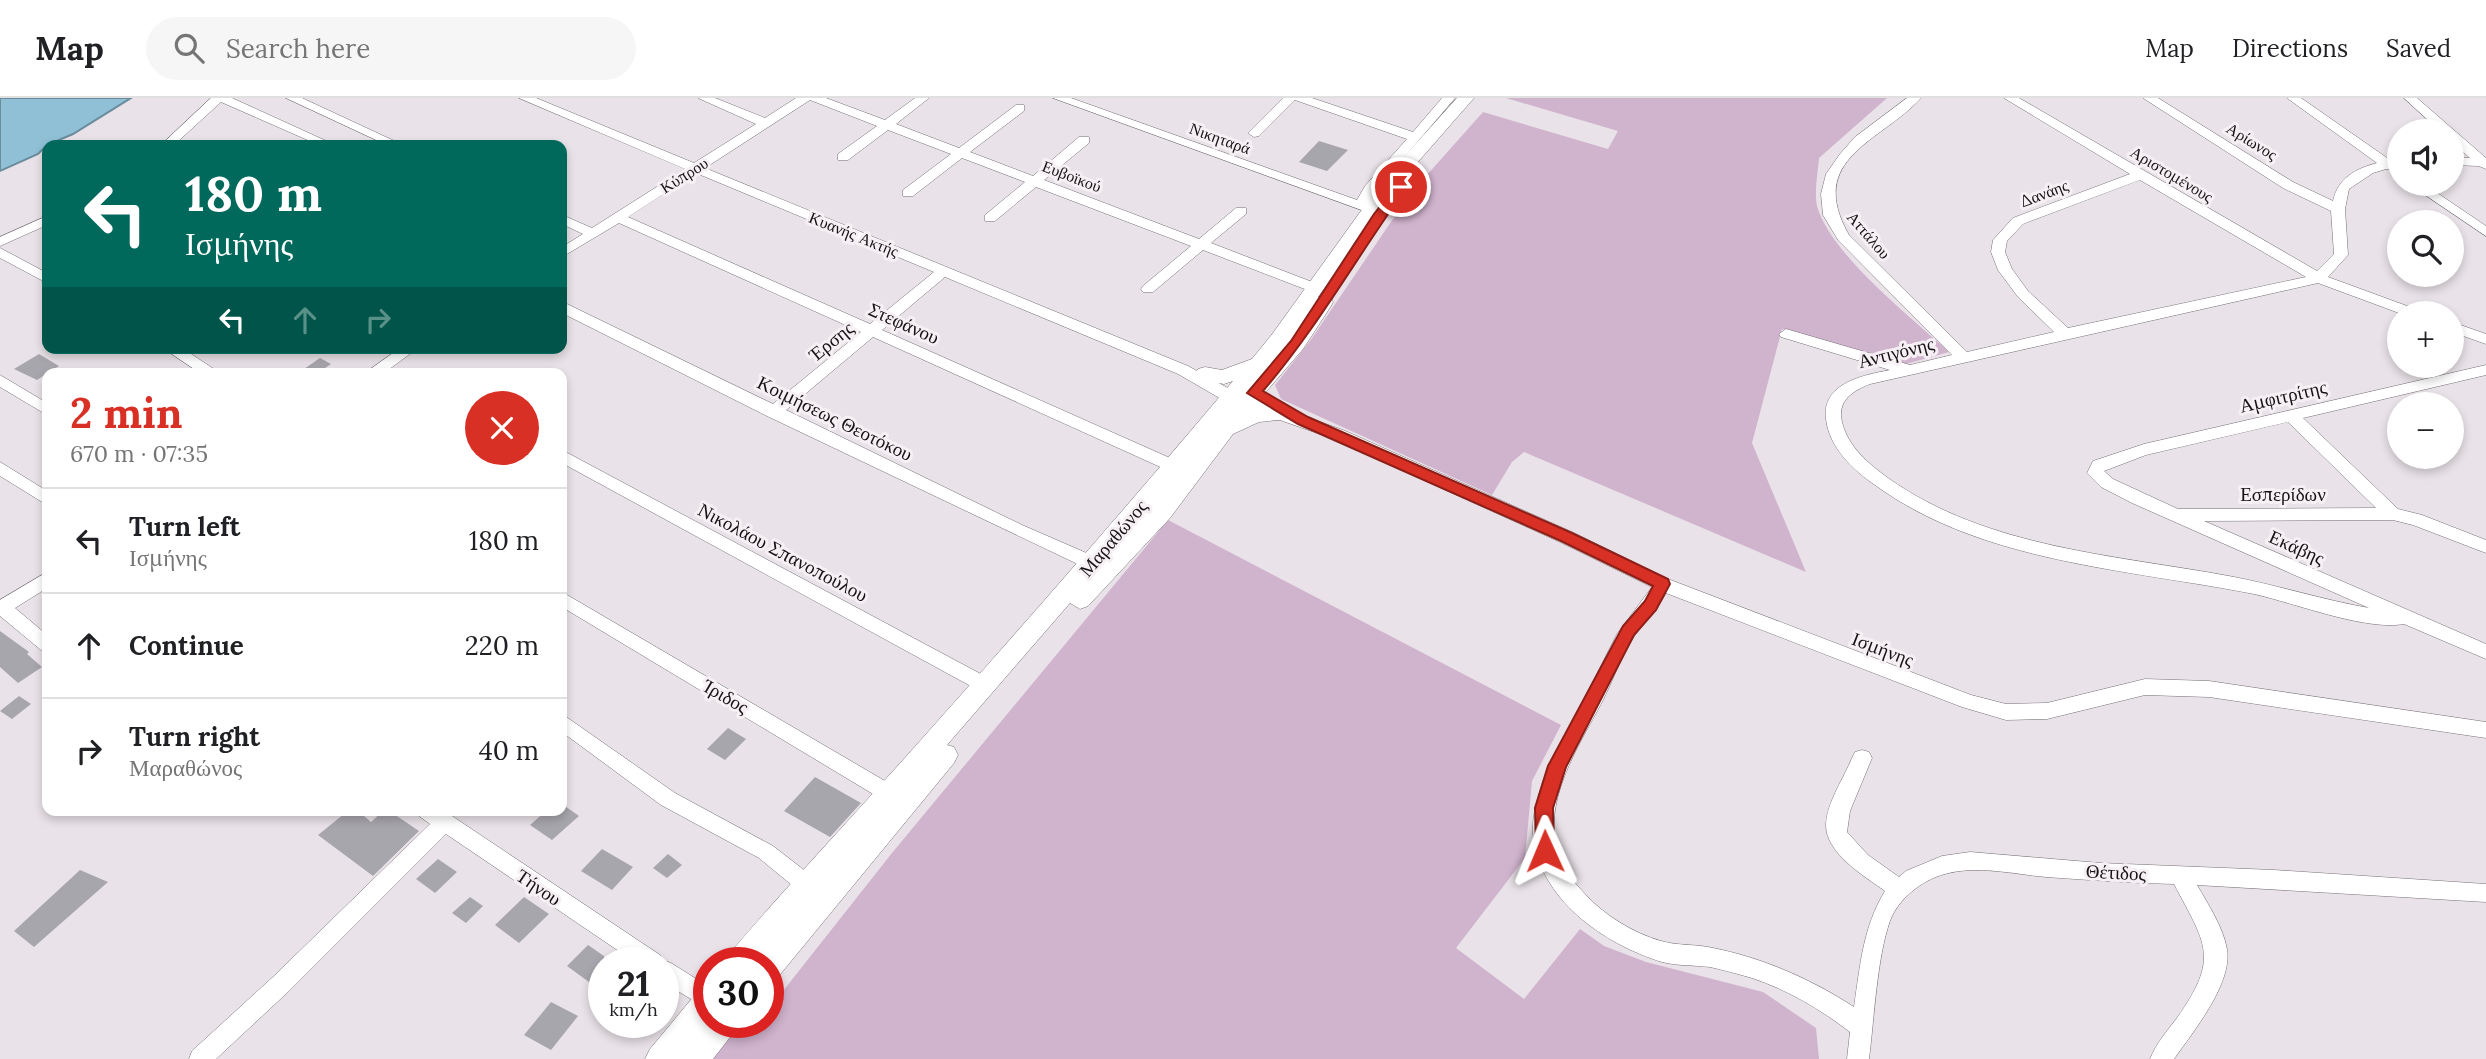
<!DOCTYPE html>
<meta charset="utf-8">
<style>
body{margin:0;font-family:Lora,serif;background:#f6f6f6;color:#202124;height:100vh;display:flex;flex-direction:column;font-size:26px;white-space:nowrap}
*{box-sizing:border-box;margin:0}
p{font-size:23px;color:#757577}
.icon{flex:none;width:38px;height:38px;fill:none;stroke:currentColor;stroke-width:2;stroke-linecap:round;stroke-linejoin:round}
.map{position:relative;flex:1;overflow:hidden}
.details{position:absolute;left:42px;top:270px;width:525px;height:448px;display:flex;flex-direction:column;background:#fff;border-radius:14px;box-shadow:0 4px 10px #0003}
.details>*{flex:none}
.hud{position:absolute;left:42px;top:42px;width:525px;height:214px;border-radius:14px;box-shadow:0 4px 10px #0003;background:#00695c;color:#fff;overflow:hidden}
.buttons{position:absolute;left:2387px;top:21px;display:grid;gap:14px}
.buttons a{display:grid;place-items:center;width:77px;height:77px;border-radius:50%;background:#fff;box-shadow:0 4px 10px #0003;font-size:35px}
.speed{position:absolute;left:588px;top:849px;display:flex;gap:14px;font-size:35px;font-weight:700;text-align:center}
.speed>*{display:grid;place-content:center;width:91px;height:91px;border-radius:50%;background:#fff;box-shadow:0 4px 10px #0003;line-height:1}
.speed small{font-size:18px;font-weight:400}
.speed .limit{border:10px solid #d22;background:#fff;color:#111}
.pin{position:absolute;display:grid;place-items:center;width:60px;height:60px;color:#fff;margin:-30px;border:4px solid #fff;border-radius:50%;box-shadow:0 2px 7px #0007}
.me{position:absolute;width:77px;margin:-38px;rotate:359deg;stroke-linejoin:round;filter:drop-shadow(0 0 5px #0008)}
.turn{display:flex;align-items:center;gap:24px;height:147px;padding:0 28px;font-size:32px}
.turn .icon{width:91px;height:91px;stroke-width:2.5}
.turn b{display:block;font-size:49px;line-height:60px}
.lanes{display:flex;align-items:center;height:66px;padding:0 28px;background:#0003;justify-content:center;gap:35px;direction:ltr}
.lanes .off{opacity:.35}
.round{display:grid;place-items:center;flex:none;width:74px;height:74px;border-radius:37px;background:#f6f6f6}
.head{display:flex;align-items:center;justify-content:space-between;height:119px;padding:0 28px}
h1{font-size:42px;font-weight:700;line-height:52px;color:#d93025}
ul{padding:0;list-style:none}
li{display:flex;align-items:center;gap:21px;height:105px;padding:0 28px;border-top:2px solid #e0e0e0}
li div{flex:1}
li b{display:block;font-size:26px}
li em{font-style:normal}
header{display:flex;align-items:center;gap:42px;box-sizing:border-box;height:98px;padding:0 35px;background:#fff;border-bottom:2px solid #e0e0e0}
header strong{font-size:33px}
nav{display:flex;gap:38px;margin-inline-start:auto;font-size:24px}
.search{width:490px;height:63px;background:#f6f6f6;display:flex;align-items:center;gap:18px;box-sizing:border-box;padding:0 24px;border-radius:38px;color:#757577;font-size:26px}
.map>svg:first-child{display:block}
.green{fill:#d0b3cd}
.water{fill:#8fc0d6;stroke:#6a8c9c;stroke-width:2}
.building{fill:#a8a6ad}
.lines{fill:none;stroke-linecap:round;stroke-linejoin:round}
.minor-casing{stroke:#767075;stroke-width:1}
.major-casing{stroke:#767075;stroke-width:1}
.minor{fill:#fff;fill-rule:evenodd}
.major{fill:#fff;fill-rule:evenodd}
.route{fill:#d93025;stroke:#8d1f18;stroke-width:2}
.labels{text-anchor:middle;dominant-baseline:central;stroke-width:6;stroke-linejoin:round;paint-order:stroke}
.far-street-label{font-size:16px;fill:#151214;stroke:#f6f0f5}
.street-label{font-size:19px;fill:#151214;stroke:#f6f0f5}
</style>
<header>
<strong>Map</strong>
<div class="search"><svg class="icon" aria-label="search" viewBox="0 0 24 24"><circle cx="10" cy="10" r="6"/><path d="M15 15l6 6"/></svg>Search here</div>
<nav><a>Map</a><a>Directions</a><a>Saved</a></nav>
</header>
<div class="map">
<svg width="2486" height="961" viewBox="0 0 2486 961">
<rect width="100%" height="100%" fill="#e9e2e8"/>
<path class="green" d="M1506,0H1887L1819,60C1818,74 1814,94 1817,108C1830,156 1911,219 1949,254L1906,266L1782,231L1752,345L1806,474L1524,354L1512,364L1492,397L1281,301L1275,287L1310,243L1410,96L1483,14L1608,51L1618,33Z
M1168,422L1561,627L1532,683L1525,760L1456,850L1524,901L1580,831L1604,848L1646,864L1763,894L1816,930L1819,961H710L741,924L752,929L757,924H768V912L892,755Z"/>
<path class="water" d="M0,0H131L73,36L47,47L38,56L0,73Z"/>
<path class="building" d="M1319,43L1348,52L1327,73L1299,64Z
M39,256L59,268L37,282L14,271Z
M320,260L331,266L318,275H298Z
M0,533L29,554L27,556L42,569L18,585L0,569Z
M19,598L31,606L12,621L0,613Z
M728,630L746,641L725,662L707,651Z
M815,679L861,705L830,739L784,713Z
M562,706L579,718L552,742L530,727L547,712H562Z
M349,712H357L371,724L384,712H388L419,733L373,778L318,737Z
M602,751L633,769L612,792L581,773Z
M668,756L682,767L667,780L653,770Z
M438,761L457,774L435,795L416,781Z
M80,772L108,784L34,849L14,833Z
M470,799L483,808L466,825L452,815Z
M524,799L549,816L519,845L495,827Z
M588,847L604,858V895L567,868Z
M551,904L578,918L551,952L524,937Z"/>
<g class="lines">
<g class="minor-casing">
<path id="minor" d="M211,0H232L335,47H319L221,4L174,47H161Z
M286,0H302L403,47H387Z
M519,0H536L694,65L756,26L698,0H715L765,20L796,0H826L885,22L915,0H929L896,26L959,50L1016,7H1024V13L970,54L1033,78L1079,39H1089V45L1044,82L1199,141L1236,110H1246V116L1211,145L1320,187L1322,190L1320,193H1310L1203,152L1153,194H1143L1141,191L1143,188L1191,148L1036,89L995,123H985V117L1025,84L962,60L913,98H903V92L951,56L888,32L848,62H838V56L877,28L810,2L705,70L1188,268L1235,294L1343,332L1572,434L1668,481L1971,597L2006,606L2047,605L2145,581L2209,583L2486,624V640L2209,599L2145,597L2047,621L2006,622L1962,609L1666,495C1658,511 1645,522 1635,537C1621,558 1613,582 1602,604C1578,649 1541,704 1558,757C1563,773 1574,784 1585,796C1604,817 1633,835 1661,843C1678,848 1696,846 1713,850C1763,860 1811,881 1854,909C1860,868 1863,829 1885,793C1864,778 1825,755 1826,726C1827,704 1844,680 1852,660L1855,654L1862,652L1869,654L1872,660L1850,713L1847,734L1868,757L1899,779L1906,773L1942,758L1970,754L2100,765L2274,772L2486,786V804L2197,787C2208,806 2223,829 2227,851C2233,885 2193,934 2174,961H2150C2156,946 2167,933 2177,920C2220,859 2206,847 2174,786C2131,785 2089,782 2046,779C2014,776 1976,767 1945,776C1922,782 1898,801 1890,823C1877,859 1874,922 1869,961H1847L1850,934C1820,911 1788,892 1752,880C1738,876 1724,872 1710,869C1694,867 1678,868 1662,864C1604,846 1538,801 1533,735C1532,717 1538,700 1543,683L1617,536L1652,489L1560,444L1331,340L1223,302L1178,276L945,179L882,232L1179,364L1181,368L1179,372H1167L873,239L786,312L1022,427L1098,460L1101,465L1098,470H1086L767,318L562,215V204L567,206L773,306L861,234L619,125L562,159V149L583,136L562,126V117L592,130L685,71ZM696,75L934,174L870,226L628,119Z
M1053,0H1071L1357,102L1365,88L1407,41L1295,2L1259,38L1254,39L1248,35L1283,0H1312L1413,34L1442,0H1455L1376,92L1370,103L1377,111L1370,115Z
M1907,0H1921C1881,44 1805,60 1849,137L1967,254L2054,234L2018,199L1998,172L1991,154L1993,142L2013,120L2130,76L2004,0H2019L2317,173L2334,156L2331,113L2283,90L2143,0H2158L2293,84L2333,103C2338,80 2355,71 2377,65L2287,0H2301L2390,62L2399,59L2398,73L2386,71L2373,75L2349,91L2345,111L2348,157L2328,179L2418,212L2420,215H2399L2318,185L1870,286C1852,293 1837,303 1842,324C1848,349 1869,366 1888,380C1988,451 2118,457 2234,479C2280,488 2324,502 2369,510L2132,405L2101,389L2087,375L2093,363L2144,346L2486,267V277L2303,320L2398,411L2422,417L2486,442V455L2413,427L2393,422L2204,423L2486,546V561L2404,526C2365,533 2295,505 2254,496C2128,471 1982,465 1875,387C1853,372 1829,349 1826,321C1821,285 1864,277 1890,272L1781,239L1779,236L1786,231L1910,267L1952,257L1838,142L1823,117L1821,96L1826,76L1840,56L1855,39ZM2140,82L2306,179L2068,230L2028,193L2012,171L2005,154L2007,143L2023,126ZM2288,324L2376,410L2178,411L2113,381L2104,373L2146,357Z
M2404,0H2417L2486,60V71L2479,68L2452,67V59L2470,60L2452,44V33H2440Z
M2409,86H2424L2486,128V138Z
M47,118V127L0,148V139Z
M0,150L47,175V185L0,160Z
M2452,224L2486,236V246L2452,234Z
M163,250H182L220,275H200Z
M400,250H418L384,275H365Z
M0,277L47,305V317L0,289Z
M562,352L992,582L994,587L992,592L985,595L978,592L562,365Z
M0,364L47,393V407L0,378Z
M47,474V490L15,510L47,537V554L41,552L0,518V502Z
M562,494L897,690L900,696L897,702L890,705L883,702L562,509Z
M562,616L675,695L773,748L813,779L816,786L813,793L806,795L799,793L759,760L661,707L562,634Z
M416,712H443L660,857L662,862L671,865L709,889V912L663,884V864H635L446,736L289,893L216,961H189L192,953L273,879L430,726L419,718Z"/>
</g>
<g class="major-casing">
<path id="major" d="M1457,0H1474L1396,89L1318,199L1331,200L1333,204L1331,208L1303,251L1251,311L1281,309L1288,311L1291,316L1288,321L1259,324L1233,336L1170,420L1088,508L1080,511L1070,505L947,647L954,649L958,657L954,665L778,879L768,883V864H726L730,855C786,789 846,726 903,662C1015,537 1125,411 1233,283L1224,286L1198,281L1195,276L1198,271L1205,269L1222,272L1252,261L1273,235L1384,81Z
M709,888V924H738L734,934L713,961H645L650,951L699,892Z"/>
</g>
<use href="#minor" class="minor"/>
<use href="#major" class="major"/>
</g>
<path class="route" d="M1401,86L1407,89C1358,157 1318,229 1263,293L1308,319L1572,435L1668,481L1670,486L1656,512L1634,537L1566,669L1553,710L1554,753L1552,759L1545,761L1539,759L1536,753L1535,710L1548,668L1623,528L1645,503L1653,488L1561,443L1298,326L1247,295L1291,243L1374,116L1397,87Z"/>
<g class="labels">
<g class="far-street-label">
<text transform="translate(1220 40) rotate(20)">Νικηταρά</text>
<text transform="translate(2252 43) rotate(32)">Αρίωνος</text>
<text transform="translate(2172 76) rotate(31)">Αριστομένους</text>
<text transform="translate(684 77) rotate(-32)">Κύπρου</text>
<text transform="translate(1072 78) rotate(21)">Ευβοϊκού</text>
<text transform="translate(2044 95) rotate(-21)">Δανάης</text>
<text transform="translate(854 136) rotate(22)">Κυανής Ακτής</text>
<text transform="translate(1869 137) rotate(49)">Αττάλου</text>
</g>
<g class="street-label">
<text transform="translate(904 225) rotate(24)">Στεφάνου</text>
<text transform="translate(831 243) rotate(-39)">Έρσης</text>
<text transform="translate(1896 254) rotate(-14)">Αντιγόνης</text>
<text transform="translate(2283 298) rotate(-13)">Αμφιτρίτης</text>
<text transform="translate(835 320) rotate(26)">Κοιμήσεως Θεοτόκου</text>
<text x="2283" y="396">Εσπερίδων</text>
<text transform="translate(1113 440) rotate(-50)">Μαραθώνος</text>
<text transform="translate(2297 449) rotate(24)">Εκάβης</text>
<text transform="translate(783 454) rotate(28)">Νικολάου Σπανοπούλου</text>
<text transform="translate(1883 551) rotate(21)">Ισμήνης</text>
<text transform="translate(726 598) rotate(30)">Ίριδος</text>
<text transform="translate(2116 774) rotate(3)">Θέτιδος</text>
<text transform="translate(539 789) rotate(34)">Τήνου</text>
</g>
</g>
</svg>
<div class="buttons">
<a><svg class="icon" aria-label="sound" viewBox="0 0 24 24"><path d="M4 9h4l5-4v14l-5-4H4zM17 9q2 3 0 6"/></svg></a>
<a><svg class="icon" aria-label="search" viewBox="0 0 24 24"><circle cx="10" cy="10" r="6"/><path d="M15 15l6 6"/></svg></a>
<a>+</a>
<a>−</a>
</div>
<div class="speed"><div>21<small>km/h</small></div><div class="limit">30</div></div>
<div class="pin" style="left:1401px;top:89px;background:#d93025"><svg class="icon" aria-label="arrive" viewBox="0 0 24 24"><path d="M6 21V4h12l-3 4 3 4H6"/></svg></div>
<svg class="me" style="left:1545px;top:753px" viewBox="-20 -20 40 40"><path d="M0-17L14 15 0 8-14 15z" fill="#d93025" stroke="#fff" stroke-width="4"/></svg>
<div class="hud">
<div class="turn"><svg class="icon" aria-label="left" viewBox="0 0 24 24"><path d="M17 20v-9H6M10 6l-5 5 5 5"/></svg><div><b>180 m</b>Ισμήνης</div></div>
<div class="lanes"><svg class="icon" aria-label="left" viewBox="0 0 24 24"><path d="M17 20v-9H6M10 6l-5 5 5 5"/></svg><svg class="icon off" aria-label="ahead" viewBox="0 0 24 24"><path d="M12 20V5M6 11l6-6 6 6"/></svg><svg class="icon off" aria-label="right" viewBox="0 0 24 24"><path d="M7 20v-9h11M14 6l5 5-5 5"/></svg></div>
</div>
<section class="details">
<div class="head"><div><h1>2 min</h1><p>670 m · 07:35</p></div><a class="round" style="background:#d93025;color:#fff"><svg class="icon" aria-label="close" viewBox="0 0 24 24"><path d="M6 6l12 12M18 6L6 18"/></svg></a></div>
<ul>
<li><svg class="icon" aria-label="left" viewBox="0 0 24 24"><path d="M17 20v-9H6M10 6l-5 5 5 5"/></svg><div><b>Turn left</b><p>Ισμήνης</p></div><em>180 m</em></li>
<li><svg class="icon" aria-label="ahead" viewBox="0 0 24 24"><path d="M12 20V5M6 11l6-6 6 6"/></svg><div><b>Continue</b></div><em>220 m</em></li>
<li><svg class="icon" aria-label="right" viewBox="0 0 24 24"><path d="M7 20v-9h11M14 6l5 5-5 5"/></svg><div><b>Turn right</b><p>Μαραθώνος</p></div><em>40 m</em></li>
</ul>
</section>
</div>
